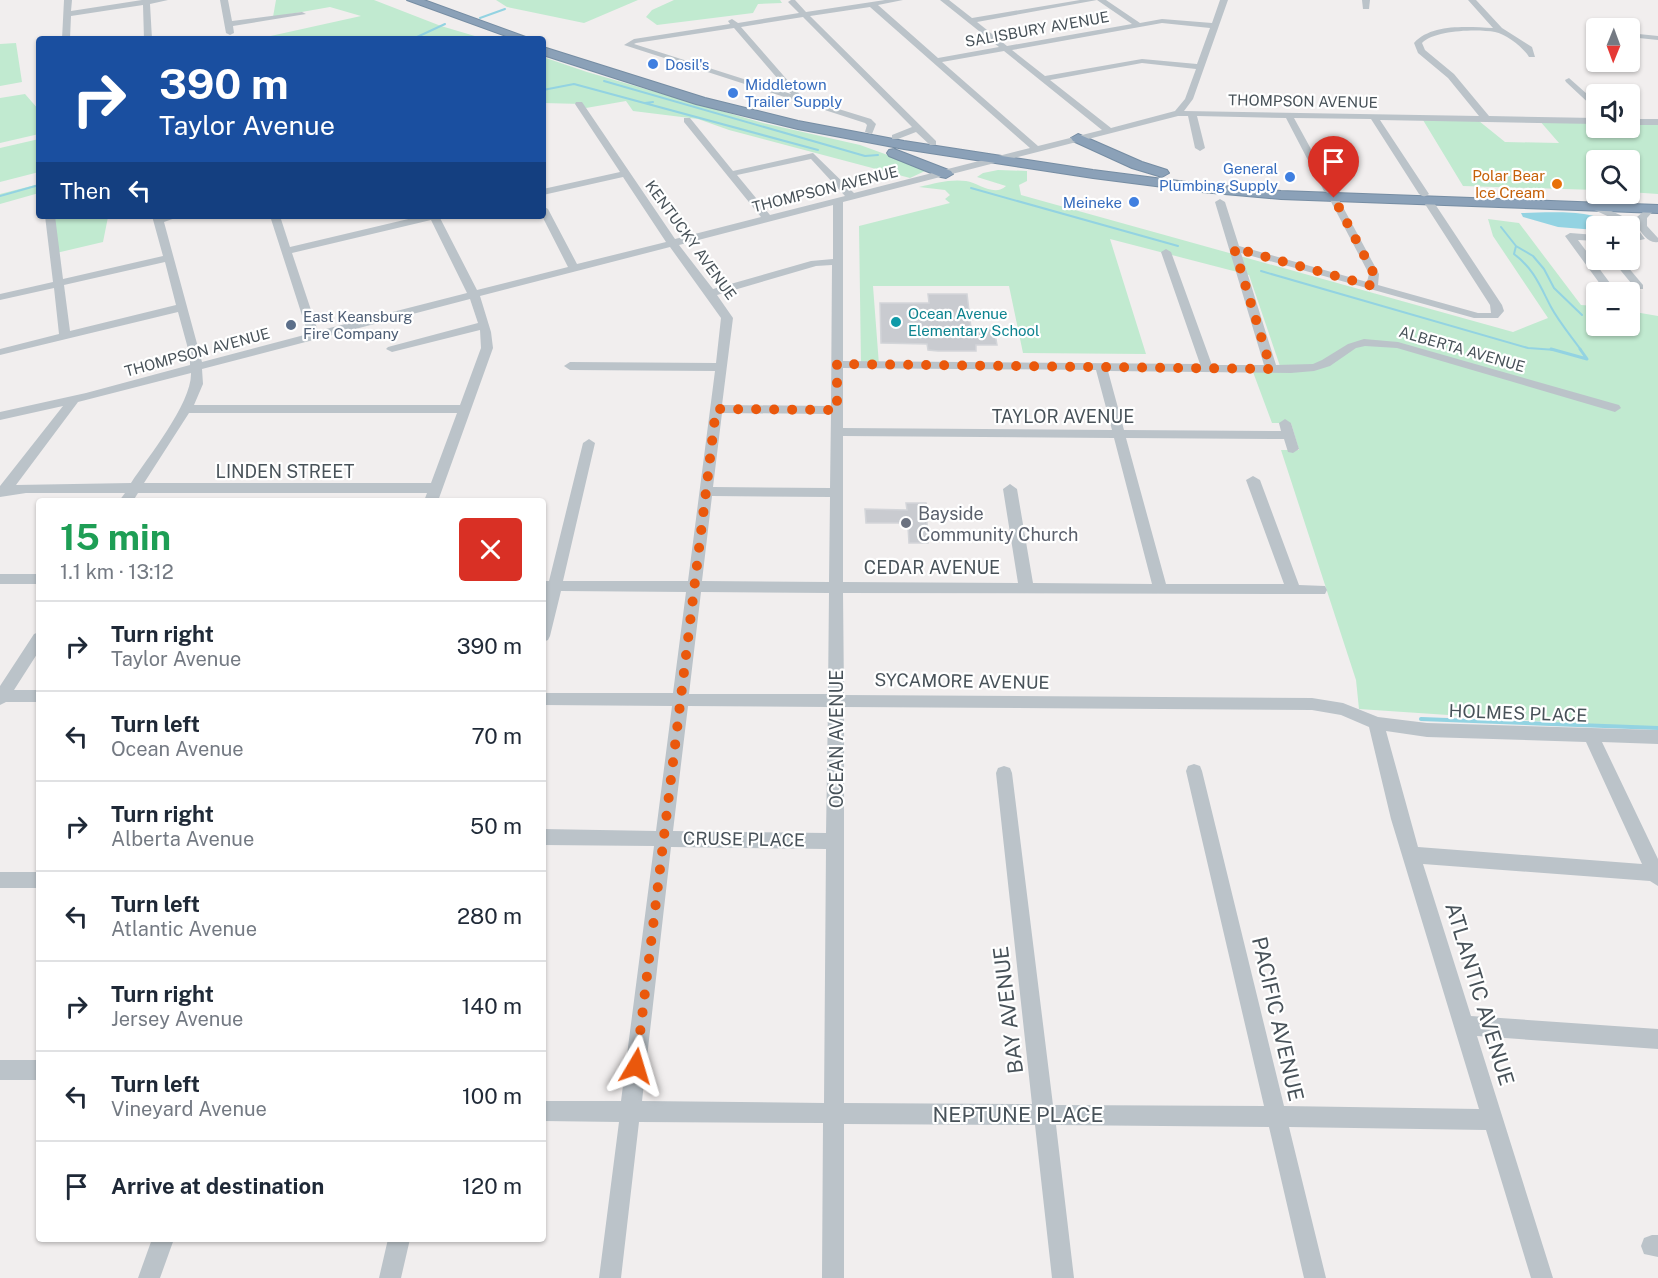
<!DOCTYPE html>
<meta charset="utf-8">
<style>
body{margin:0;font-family:"Public Sans",sans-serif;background:#f2f2f3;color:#1f2937;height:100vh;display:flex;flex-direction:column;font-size:22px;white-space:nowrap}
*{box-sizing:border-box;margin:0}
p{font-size:20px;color:#747a83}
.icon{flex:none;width:33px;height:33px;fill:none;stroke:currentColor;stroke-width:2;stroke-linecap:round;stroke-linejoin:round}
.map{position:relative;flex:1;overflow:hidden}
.drawer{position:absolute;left:36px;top:498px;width:510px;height:744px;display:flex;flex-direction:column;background:#fff;border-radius:6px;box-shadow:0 2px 4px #0004}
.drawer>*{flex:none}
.guide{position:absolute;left:36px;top:36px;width:510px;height:183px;border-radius:6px;box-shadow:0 2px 4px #0004;background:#1a4fa0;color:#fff;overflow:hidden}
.needle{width:39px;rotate:181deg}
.tools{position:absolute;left:1586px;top:18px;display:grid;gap:12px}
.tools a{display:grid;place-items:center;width:54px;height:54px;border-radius:6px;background:#fff;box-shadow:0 2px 4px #0004;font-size:30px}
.pin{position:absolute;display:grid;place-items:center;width:51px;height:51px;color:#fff;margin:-62px -26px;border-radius:50% 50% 50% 0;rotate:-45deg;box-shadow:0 0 6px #0007}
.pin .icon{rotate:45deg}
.me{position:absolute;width:66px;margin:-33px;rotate:7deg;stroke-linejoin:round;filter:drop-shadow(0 0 4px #0008)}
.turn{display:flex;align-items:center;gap:21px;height:126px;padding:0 24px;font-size:27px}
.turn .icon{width:78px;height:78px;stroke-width:2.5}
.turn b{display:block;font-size:42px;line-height:51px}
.then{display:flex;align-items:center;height:57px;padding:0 24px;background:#0003;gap:12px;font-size:22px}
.round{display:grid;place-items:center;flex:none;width:63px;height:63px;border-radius:6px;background:#f2f2f3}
.overview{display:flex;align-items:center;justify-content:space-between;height:102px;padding:0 24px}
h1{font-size:36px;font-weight:700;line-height:45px;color:#1e9e55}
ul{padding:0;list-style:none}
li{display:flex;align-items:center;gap:18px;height:90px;padding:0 24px;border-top:2px solid #e0e1e3}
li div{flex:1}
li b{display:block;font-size:22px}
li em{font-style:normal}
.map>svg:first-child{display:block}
.green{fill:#c1ead0}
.water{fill:#93d3e2}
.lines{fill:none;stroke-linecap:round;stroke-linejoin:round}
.stream-far2{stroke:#93d3e2;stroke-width:2}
.stream-far1{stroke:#93d3e2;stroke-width:3}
.stream{stroke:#93d3e2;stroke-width:4}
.building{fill:#c9cbd0;stroke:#d3d5d9;stroke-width:1.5}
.highway-casing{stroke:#768da3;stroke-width:2}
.minor{fill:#bbc3c9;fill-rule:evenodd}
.highway{fill:#8ba1b8;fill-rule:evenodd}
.route{stroke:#ea580c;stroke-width:10;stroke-dasharray:0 18}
.shop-dot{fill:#3f7fe0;stroke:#fff;stroke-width:2}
.food-dot{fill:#e8710a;stroke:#fff;stroke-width:2}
.culture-dot{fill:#0f9aa8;stroke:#fff;stroke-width:2}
.service-dot{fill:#5c6f8a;stroke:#fff;stroke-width:2}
.worship-dot{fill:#6b7280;stroke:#fff;stroke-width:2}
.labels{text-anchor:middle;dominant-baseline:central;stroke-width:4.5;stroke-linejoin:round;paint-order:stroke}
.far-street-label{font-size:15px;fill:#485259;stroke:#fff}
.far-shop-label{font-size:15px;fill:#366cbe;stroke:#fff;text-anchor:start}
.far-food-label{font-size:15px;fill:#c56008;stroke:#fff;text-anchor:end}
.far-culture-label{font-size:15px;fill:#0d838f;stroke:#fff;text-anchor:start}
.far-service-label{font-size:15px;fill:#4e5e75;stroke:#fff;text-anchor:start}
.street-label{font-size:18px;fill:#485259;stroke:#fff}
.worship-label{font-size:18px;fill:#5b616d;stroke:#fff;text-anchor:start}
.near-street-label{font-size:21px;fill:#485259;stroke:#fff}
</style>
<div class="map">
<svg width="1658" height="1278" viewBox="0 0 1658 1278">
<rect width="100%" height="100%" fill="#f1eeee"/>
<path class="green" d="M276,0H374L441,26L485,39H257L361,16L330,7L273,17Z
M496,0H638L584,23L507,7Z
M674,0H780L782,3L758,4L753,13L657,25L646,17L652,10Z
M16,43L22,82L0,86V44Z
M543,57L587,72L763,123L860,145L921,167L925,171L910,178L729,130L698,119L633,111L626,101L586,108L582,104L543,103Z
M25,94L39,110V134L0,143V98Z
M1423,120L1479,121L1505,142L1559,143L1539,120L1596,121V128H1629V121L1658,122V194L1629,192V160H1596V190L1463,186Z
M39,139V172L0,182V148Z
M998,170L1027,171V181L1019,185L1021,195L1513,332L1548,318L1493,236L1488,219L1519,223L1581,305L1596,306V326H1629V311L1658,316V729L1359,709L1356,680L1281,450H1299L1291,423H1272L1253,372H1282L1249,275L1110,239L1146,354L1023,353L1009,286H873L879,365L861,364L859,226L950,203L945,199L950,195L945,190L919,187C936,183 950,179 966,181C979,183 994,197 1006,186L977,177L983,173Z
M39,184V193L0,204V194Z
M47,216H113L108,217L103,242L52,254Z"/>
<path class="water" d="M1521,213C1544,213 1597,208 1612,226H1596V230L1558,227L1523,217Z"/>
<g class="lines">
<path class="stream-far2" d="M480,18L505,9
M406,39L417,37L445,24
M604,81L865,156L878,155
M543,90L574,84L818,150
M645,103L653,102
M971,188L1178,246
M0,196L39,185
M1501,227L1516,246L1514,254C1534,269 1540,286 1551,307C1559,322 1571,336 1581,350
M1516,246L1533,256L1544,269L1554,288L1582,315
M1261,271L1528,348L1556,350"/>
<path class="stream-far1" d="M1551,349L1587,359L1580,349"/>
<path class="stream" d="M1421,719L1658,728"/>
</g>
<path class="building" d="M928,294H967L971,328H994L997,345H976V351H938L928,350L927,344L881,343L880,303H929Z
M906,503H926L928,543H909L908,527H903V523H866L865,509L907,510Z"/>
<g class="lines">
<g class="highway-casing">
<path id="highway" d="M407,0H424L531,39H514Z
M543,47L705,98L798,121L904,141L1093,170L1202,184L1281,191L1658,205V213L1281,199L1202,192L1093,178L904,149L798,129L696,104L543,55Z
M1078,134L1142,162L1167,170L1169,173L1162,177L1132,168L1073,141L1071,138Z
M894,149L951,171L953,174L946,178L941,177L889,156L887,153L889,150Z"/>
</g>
<path class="minor" d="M64,0H72L71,11L142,0H168L150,4L152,39H144L143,5L71,16L70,39H62Z
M220,0H228L232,21L302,12L306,14L233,26L234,33L230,35L226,33Z
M791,0H795L806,12L885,0H903L878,5L938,58L999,47L940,0H949L972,18L1080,0H1097L977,22L1007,46L1132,24L1097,0H1106L1140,23L1162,19L1212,23L1220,0H1228L1193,99L1184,111L1479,116L1448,78L1418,53L1414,43C1432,23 1468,27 1493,28L1468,0H1476L1502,28L1532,47L1535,57H1529C1524,48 1506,34 1495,32C1477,29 1435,30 1422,43L1425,50L1454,74L1489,116L1596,118V124L1380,120L1429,194L1424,197L1419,194L1371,119L1294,118L1334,191L1329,194L1324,191L1286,118L1197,116L1205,148L1200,151L1195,148L1188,116H1178L843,202V361L1200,364L1161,252L1166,249L1171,252L1212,365H1264L1215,202L1220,199L1225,202L1239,246L1367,282L1369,274L1329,198L1337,196L1379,274L1378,285L1478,313H1491L1490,305L1423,201L1428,198L1433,201L1502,305L1504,311L1498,318H1474L1241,253L1276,365L1313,364L1322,360L1348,344L1364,339L1398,342L1619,405L1621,408L1615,412L1397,348L1365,346L1356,348L1330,366L1314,371L1291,373L1108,371L1124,430L1281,431L1279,423L1285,419L1291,423L1299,449L1293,453L1288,452L1284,439L1126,438L1166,584H1284L1246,480L1253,476L1260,480L1299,585L1325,586L1327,590L1325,594L843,593L844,695L1312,698L1343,703L1378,717L1427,723L1658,730V744L1602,742L1658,859V886L1650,881L1423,864L1471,1016L1658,1029V1049L1477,1036L1553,1278H1531L1486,1130L1289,1127L1326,1278H1304L1269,1127L1056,1125L1074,1278H1052L1035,1125L844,1124V1278H822L823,1123L639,1122L621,1278H599L619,1122L543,1121V1101H621L654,846L543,845V829L656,831L672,706L543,705V693H673L686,592L561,591L550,636L548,640L543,642V605L546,591H543V581H549L583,443L589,439L595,443L563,581H688L715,371L570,370L564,366L570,362L716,363L721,318L670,247L480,296L491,332L493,348L438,501H424L427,493H138L133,501H119L125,493H26L0,497V486L63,406L0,420V412L86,393L190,365V356L178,312L0,355V349L59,334L54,288L0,300V294L53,282L45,216H55L63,279L163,256L152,216H181L164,222L202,362L308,334L270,216H280L290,247L421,216H439L477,290L568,267L542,216L543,206L548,209L577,264L666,242L623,177L543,195V189L620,172L575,104L576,102H582L675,239L761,217L684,122V118H690L733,171L813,153L854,193L1030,148L870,7L810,16L936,141V145H930L916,132L898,139H892V135L912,127L803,17L741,27L803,98L871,119L876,124L872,134L865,132L867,125L865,123L624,45L634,39L730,24L728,21L732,19L738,23L799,13L788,2ZM1162,23L1210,28L1197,64L1142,59L1045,76L1012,50ZM734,28L791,94L634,44L636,43ZM1004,51L1102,130L1038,146L942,62ZM1142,63L1196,69L1185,99L1175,111L1111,128L1050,80ZM811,159L845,196L770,215L737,175ZM833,205V259L811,261L713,289L679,245ZM431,220L467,293L318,331L292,253ZM165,262L176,305L70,331L64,285ZM832,265L831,406L722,405L733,318L717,295L816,266ZM470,299L478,323L388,347L386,349L392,352L480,330L481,348L460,405H194L203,384L202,369ZM843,368L1096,370L1112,430L843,428ZM191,373C192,403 148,457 131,483L16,485L78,402ZM189,413H457L431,483H144ZM722,413L831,414L830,488L713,487ZM843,436L1114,438L1152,584L1033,583L1017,489L1010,484L1003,489L1018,583L843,582ZM712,496L830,497L829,582L702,581ZM701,592L829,593L828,694H689ZM688,706L828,707L826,833L673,831ZM844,707L1312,710L1341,715L1369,727L1391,819L1479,1109L1284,1106L1202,771L1200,766L1194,764L1188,766L1186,771L1264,1106L1053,1105L1012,773L1010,768L1004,766L998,768L996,773L1032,1104L844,1103ZM1386,731L1427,737L1586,742L1642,864L1418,847ZM671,847L826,849L824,1103L642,1101Z
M1362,0H1370L1369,9H1363Z
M1629,33L1658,36V40L1629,37Z
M1569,78L1596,102V110L1566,82L1565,80Z
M1629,119H1658V125H1629Z
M1590,204H1596L1631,220L1645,239L1636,241L1629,231V226L1590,208Z
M1651,205L1656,208L1647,218V226L1658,238V242C1648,244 1642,233 1637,226V217Z
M1570,233L1596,235V241L1578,240L1610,283H1631L1612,260H1622L1643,285V289L1603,288L1565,236Z
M0,574H39V584H0Z
M39,632V651L14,690H39V702H6L0,705V686L34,634Z
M0,872H39V888H0Z
M0,1060H39V1080H0Z
M1652,1235H1658V1257L1644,1254L1641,1246L1644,1238Z
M152,1239H174L160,1278H138Z
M388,1239H410L401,1278H379Z"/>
<use href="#highway" class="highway"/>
</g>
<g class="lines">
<path class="route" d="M636,1066L716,409L837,410V364L1271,369L1234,248L1372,286L1374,274L1334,198"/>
</g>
<g class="shop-dot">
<circle cx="653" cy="64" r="6"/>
<circle cx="733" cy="93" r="6"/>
<circle cx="1290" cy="177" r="6"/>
<circle cx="1134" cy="202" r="6"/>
</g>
<circle class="food-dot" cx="1557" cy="184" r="6"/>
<circle class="culture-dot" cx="896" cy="322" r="6"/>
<circle class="service-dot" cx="291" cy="325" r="6"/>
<circle class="worship-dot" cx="906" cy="523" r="6"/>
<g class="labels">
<g class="far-street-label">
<text transform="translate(1037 29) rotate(-10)">SALISBURY AVENUE</text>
<text transform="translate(1303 101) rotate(1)">THOMPSON AVENUE</text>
<text transform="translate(825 189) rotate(-14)">THOMPSON AVENUE</text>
<text transform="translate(691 240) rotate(54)">KENTUCKY AVENUE</text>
<text transform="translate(1462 349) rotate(16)">ALBERTA AVENUE</text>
<text transform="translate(197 352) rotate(-15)">THOMPSON AVENUE</text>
</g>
<g class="far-shop-label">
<text x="665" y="64">Dosil's</text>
<text x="745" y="84">Middletown<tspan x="745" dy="17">Trailer Supply</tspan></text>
<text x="1278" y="168" text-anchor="end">General<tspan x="1278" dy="17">Plumbing Supply</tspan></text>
<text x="1122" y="202" text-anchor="end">Meineke</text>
</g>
<g class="far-food-label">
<text x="1545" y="175">Polar Bear<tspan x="1545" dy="17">Ice Cream</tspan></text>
</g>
<g class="far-culture-label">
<text x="908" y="313">Ocean Avenue<tspan x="908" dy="17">Elementary School</tspan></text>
</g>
<g class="far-service-label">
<text x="303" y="316">East Keansburg<tspan x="303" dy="17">Fire Company</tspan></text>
</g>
<g class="street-label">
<text x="1063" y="416">TAYLOR AVENUE</text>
<text x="285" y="471">LINDEN STREET</text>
<text x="932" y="567">CEDAR AVENUE</text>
<text transform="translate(962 681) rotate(1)">SYCAMORE AVENUE</text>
<text transform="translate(1518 713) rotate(2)">HOLMES PLACE</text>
<text transform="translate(836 739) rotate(-90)">OCEAN AVENUE</text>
<text transform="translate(744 839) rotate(1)">CRUSE PLACE</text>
</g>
<g class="worship-label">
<text x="918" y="513">Bayside<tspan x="918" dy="21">Community Church</tspan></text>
</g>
<g class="near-street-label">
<text transform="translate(1480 994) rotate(73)">ATLANTIC AVENUE</text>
<text transform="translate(1008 1010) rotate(-97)">BAY AVENUE</text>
<text transform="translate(1278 1019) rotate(77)">PACIFIC AVENUE</text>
<text x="1018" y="1114">NEPTUNE PLACE</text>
</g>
</g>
</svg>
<div class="tools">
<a><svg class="needle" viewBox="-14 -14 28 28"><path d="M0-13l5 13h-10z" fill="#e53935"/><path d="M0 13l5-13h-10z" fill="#747a83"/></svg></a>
<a><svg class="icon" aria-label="sound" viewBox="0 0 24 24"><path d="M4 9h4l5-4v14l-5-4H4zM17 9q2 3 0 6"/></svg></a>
<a><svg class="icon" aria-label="search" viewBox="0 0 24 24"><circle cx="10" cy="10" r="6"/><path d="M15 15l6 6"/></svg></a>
<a>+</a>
<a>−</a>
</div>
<div class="pin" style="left:1334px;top:198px;background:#d93025"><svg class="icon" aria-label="arrive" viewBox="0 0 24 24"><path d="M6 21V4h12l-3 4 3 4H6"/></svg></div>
<svg class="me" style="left:636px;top:1066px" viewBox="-20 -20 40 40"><path d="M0-17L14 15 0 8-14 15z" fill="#ea580c" stroke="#fff" stroke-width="4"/></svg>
<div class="guide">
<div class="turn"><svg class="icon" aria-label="right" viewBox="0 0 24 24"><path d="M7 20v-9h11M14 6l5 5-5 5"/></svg><div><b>390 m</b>Taylor Avenue</div></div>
<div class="then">Then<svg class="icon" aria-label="left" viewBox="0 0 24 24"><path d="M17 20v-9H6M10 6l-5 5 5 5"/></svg></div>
</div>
<section class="drawer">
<div class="overview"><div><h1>15 min</h1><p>1.1 km · 13:12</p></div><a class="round" style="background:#d93025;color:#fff"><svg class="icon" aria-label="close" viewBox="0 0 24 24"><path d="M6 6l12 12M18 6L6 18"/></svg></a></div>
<ul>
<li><svg class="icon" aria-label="right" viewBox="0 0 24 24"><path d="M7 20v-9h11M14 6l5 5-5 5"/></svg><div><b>Turn right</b><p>Taylor Avenue</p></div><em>390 m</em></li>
<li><svg class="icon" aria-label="left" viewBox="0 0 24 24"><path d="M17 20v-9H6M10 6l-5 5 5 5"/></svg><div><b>Turn left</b><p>Ocean Avenue</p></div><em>70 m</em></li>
<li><svg class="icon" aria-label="right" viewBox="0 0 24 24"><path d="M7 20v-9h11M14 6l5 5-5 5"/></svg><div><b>Turn right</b><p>Alberta Avenue</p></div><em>50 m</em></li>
<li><svg class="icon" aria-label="left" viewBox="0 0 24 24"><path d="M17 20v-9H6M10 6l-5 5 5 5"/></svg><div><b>Turn left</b><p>Atlantic Avenue</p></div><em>280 m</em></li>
<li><svg class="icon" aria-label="right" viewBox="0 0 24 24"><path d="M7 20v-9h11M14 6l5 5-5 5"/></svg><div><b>Turn right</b><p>Jersey Avenue</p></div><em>140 m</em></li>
<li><svg class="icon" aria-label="left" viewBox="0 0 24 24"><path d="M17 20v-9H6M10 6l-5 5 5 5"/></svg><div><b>Turn left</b><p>Vineyard Avenue</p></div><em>100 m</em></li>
<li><svg class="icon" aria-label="arrive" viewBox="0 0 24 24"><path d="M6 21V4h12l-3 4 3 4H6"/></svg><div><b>Arrive at destination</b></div><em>120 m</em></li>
</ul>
</section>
</div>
